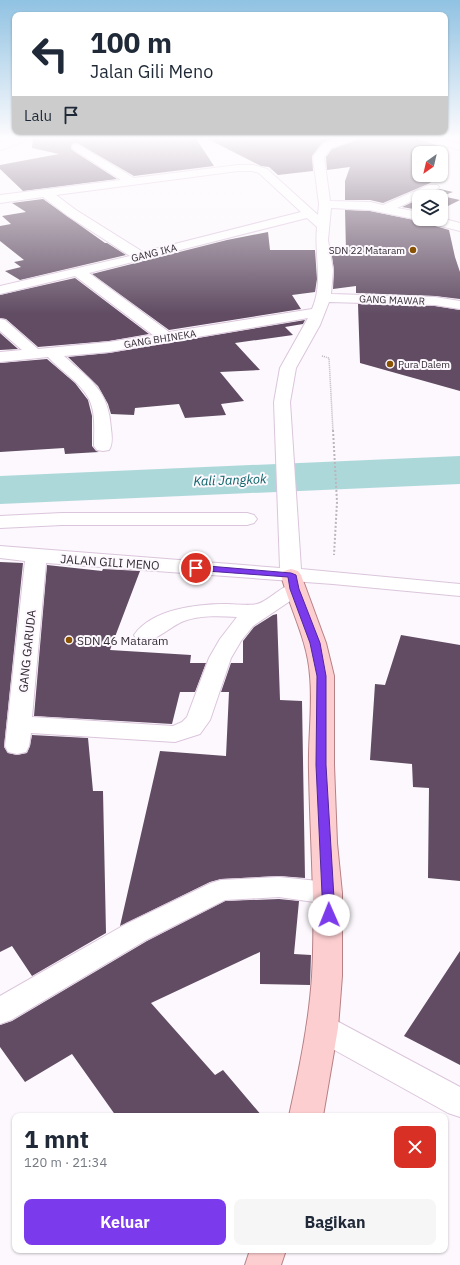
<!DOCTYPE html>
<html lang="id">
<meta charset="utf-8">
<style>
body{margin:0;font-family:"IBM Plex Sans",sans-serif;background:#f6f6f7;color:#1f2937;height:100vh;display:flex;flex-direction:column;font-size:15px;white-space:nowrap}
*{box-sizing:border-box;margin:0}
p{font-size:13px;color:#747a83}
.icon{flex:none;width:22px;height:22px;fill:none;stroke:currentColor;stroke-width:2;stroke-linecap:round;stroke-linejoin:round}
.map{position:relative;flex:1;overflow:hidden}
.drawer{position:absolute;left:12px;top:1113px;width:436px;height:140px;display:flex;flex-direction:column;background:#fff;border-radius:8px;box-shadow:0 1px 3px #0004}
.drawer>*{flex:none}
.top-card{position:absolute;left:12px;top:12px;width:436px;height:122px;border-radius:8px;box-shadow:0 1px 3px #0004;background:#fff;color:#1f2937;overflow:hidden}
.needle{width:26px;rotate:214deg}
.tools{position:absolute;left:412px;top:146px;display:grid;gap:8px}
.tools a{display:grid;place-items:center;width:36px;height:36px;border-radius:8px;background:#fff;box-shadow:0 1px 3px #0004;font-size:20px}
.pin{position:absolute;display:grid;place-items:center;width:34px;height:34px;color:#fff;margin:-17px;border:2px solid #fff;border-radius:50%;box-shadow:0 1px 4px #0007}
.me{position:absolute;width:44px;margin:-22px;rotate:359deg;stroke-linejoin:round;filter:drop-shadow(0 0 3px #0008)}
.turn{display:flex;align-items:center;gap:14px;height:84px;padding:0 12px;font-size:18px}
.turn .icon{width:52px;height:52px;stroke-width:2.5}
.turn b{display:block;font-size:28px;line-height:34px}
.then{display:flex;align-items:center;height:38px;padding:0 12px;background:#0003;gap:8px;font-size:15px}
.round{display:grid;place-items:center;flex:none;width:42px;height:42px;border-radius:8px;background:#f6f6f7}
.headline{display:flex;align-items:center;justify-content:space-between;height:68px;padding:0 12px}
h1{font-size:24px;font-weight:700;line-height:30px}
.action{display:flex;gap:8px;margin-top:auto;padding:8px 12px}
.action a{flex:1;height:46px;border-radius:8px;background:#7c3aed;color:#fff;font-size:16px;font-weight:700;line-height:46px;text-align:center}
.action a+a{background:#f6f6f7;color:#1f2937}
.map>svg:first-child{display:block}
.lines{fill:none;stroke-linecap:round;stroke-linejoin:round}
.river{fill:#add8da;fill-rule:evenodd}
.building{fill:#614c63}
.minor-casing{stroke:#dbc5dc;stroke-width:2}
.major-casing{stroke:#b68085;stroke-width:2}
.path-far1{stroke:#bbb6bc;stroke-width:1.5;stroke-dasharray:1 1;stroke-linecap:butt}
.path{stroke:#bbb6bc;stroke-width:2;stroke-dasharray:2 2;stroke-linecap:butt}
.minor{fill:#fff;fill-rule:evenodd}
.major{fill:#fdced0;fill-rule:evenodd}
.route{fill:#7c3aed;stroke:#51269a}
.poi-dot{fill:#895303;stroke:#fcf8fd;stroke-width:1.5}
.labels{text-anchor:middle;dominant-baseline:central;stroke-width:4;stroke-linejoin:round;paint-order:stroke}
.far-poi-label{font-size:10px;fill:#352d36;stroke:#fcf8fd;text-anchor:end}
.far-street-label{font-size:10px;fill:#352d36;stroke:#fcf8fd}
.street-label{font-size:12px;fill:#352d36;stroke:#fcf8fd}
.poi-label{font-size:12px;fill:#352d36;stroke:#fcf8fd;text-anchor:start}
.water-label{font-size:13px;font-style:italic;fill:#096267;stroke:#fcf8fd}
</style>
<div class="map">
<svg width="460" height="1265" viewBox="0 0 460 1265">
<rect width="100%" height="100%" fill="#fcf8fd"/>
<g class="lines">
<path class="river" d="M460,456V484L0,504V476Z"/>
</g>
<path class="building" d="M33,137H195L214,166L134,176L77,143L72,144L71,148L72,150L117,179L23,191L0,169V165L59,154L32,148Z
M204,137H340L322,143L312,156L313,171L278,175L269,167L261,166Z
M358,137H419L421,140L439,146L417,151L424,153H419V170L417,171L419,172V175L442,176L428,184L383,203L370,200H345V181L350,167L327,170L326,157L332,149L357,140Z
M440,189L453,192L442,196L460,200L444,208L447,218L441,217V197H424Z
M43,199L105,243H107L126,255L20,280L5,271L21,267L14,262L24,260L0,241V226L11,224L2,216L26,212L12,203Z
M419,199V210L402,207Z
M345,210L370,211L419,221H422L425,223L449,230L455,257L460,272V299L435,296L356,293V286L333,289L334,270L331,250L346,251Z
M268,232L270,250H315L317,279L315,292L292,295L301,309L169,330L92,274L227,240Z
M75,278L149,334L109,341L38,347L6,319L0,318V295Z
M358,304L435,306L460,310V391L360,363Z
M305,320L303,324L285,327L293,335L235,343L260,370L220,372L244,401L221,404L226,415L185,418L179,404L135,408L134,415L111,414L108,404L98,386L68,357L109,353Z
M0,333L18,349L0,350Z
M47,359L75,383L88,400L92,416V446L96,451L99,452L65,454L64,448L0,452V363Z
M0,562L23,563L4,747L8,753L17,755L27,753L30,746L32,735L88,738L93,791H103L106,933L32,976L12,946L0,952Z
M47,565L102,571L103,569L140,571L110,650L191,655L190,663H206L195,692H180L172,724L34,716Z
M277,614L280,700L302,701L305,878L279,876L221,879L210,882L120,926L160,751L226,756L229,692H221L231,663H243V641L254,627L273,615Z
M401,635L460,645V881L428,878L429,788L413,787L412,764L370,760L375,684L385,685Z
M279,899L299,901L294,954L311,955L310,985L260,984V952L151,1003L215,1075L223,1070L262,1116H116L72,1054L25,1082L0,1047V1025L12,1021L147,941L225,901Z
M460,951V1065L404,1036Z"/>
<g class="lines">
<g class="minor-casing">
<path id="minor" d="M18,137H28L29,138L28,140L0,150V143Z
M343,137H357L356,139L331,148L324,157L330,201L370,202L383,205L429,185H437L439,187L437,189L397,208L419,212V219H422L419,220L370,210L331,208L328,240L333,270L331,294L435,297L460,301V309L435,305L329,302L320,325L296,368L290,402L301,569L460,584V596L333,584L46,563L32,717L173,726L182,722L187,717L209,658L220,639L237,617C220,616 201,615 184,621C168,627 156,644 137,640L134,635C152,609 197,604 226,604C234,604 250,606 257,604C274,599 283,580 302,585L305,589L302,593L253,626L241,641L231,658L210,720L200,734L175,742L31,733L29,746L26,752L17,754L8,752L5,746L25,561L0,558V546L280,568L274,402L280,368L308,318L109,352L64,356C90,380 109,390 111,429C112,436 113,444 109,450L103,451L97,450L94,446C94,431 96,413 89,399C81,383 61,371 48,357L0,362V352L22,350L0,331V319L5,320L38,349L109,342L153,335L75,276L0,294V286L130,256L68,216L43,197L0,203V195L121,180L73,149L72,147L73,145L77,144L134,178L238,165H253L267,169L318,215L319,204L313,157L323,144ZM238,171H252L259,173L301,212L143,252L76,210L56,195ZM307,218L317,227C314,255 324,282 312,309L169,332L89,273Z
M420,137H435L460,144V150L421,139Z
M441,218L460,223V231L425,222L423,219Z
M62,513H247L254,515L257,519L254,523L247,525H62L0,528V516Z
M279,877L328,882L338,886L342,893L338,900L328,904L279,897L225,900L146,940L11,1020L0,1024V996L126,924L211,883L221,880Z
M322,1015L333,1019L460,1087V1117L448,1113L311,1037L306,1028L311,1019Z"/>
</g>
<g class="major-casing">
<path id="major" d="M291,569L298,571L301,575L326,643L334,676V765L337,843L342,893V976L338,1028L323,1116H289C299,1070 309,1023 312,976C316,907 310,839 309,770C308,739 313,707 310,676C308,641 290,609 281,575L284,571Z
M250,1250H286L281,1265H245Z"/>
</g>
<path class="path-far1" d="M322,356L329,358L333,431"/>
<path class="path" d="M333,430L337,502L334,555"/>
<use href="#minor" class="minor"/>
<use href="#major" class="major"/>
</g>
<linearGradient id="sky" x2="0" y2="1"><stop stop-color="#90c2e2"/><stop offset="0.44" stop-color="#fefcfe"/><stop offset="1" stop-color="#fefcfe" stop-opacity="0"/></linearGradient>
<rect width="460" height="314" fill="url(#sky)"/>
<path class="route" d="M196,565L291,573L296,575L299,589L320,643L326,676V765L335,915L333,918L329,920L324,918L323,915L316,765L317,676L310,643L290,589L288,577L193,570L191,568L193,566Z"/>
<g class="poi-dot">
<circle cx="413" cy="250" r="4"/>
<circle cx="390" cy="364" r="4"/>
<circle cx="69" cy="640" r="4"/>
</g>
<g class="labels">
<g class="far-poi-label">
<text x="405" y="250">SDN 22 Mataram</text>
<text x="398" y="364" text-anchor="start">Pura Dalem</text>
</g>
<g class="far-street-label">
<text transform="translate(154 253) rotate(-14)">GANG IKA</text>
<text transform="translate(392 300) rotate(2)">GANG MAWAR</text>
<text transform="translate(160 339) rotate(-9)">GANG BHINEKA</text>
</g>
<g class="street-label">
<text transform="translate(110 562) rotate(4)">JALAN GILI MENO</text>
<text transform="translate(27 651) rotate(-84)">GANG GARUDA</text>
</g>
<g class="poi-label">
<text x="77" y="640">SDN 46 Mataram</text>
</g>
<g class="water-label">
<text transform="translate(230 480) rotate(-2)">Kali Jangkok</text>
</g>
</g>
</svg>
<div class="tools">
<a><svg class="needle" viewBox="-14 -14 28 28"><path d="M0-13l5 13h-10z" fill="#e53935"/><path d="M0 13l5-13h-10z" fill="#747a83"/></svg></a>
<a><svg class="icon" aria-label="layers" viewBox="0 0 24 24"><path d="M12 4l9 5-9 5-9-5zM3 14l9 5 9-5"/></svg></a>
</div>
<div class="pin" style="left:196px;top:568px;background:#d93025"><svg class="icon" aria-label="arrive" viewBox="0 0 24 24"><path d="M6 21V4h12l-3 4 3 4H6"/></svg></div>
<svg class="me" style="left:329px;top:915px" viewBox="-20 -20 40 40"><circle r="19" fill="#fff"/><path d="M0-13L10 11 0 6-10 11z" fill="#7c3aed"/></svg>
<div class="top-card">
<div class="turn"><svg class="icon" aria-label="left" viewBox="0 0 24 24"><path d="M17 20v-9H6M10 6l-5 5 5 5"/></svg><div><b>100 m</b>Jalan Gili Meno</div></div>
<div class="then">Lalu<svg class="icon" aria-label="arrive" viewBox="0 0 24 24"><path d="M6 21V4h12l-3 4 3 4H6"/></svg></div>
</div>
<section class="drawer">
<div class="headline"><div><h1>1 mnt</h1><p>120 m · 21:34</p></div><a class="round" style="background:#d93025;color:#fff"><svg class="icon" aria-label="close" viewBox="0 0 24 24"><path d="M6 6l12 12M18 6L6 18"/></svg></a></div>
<div class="action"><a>Keluar</a><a>Bagikan</a></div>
</section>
</div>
